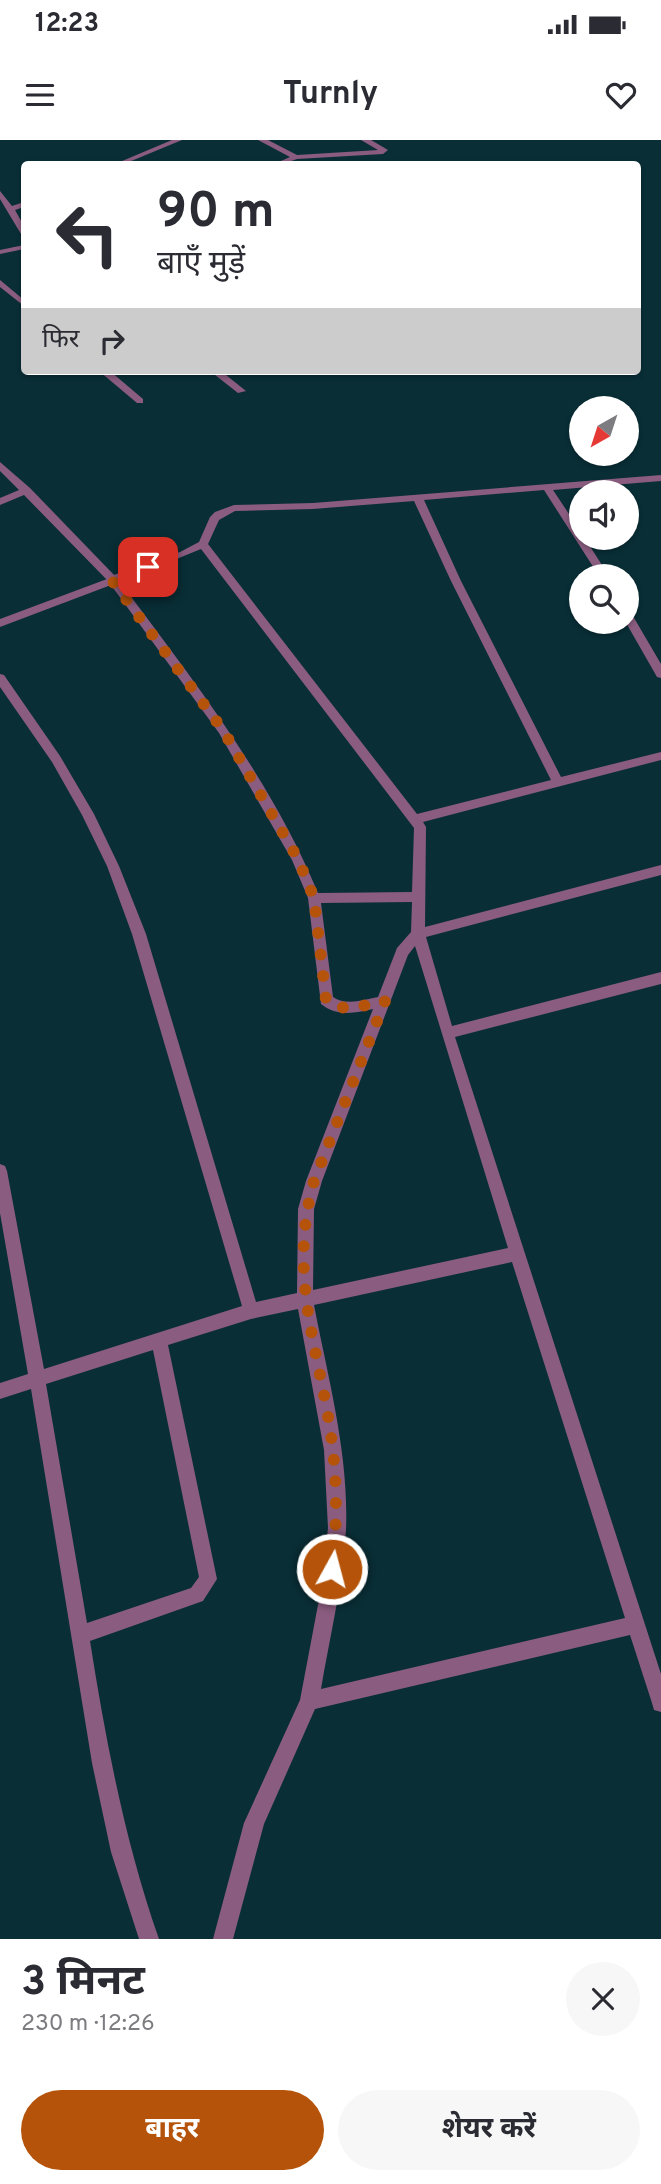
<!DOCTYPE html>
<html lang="hi">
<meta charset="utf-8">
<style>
body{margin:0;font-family:Overpass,"Noto Sans Devanagari",sans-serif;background:#f7f7f7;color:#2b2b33;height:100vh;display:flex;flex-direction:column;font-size:26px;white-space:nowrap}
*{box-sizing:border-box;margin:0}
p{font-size:23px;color:#7c7c81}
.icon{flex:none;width:38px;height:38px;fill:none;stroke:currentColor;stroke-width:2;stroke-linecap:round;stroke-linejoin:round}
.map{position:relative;height:1799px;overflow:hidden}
.panel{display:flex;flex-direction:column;background:#fff;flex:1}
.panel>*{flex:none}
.hud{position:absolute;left:21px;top:21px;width:620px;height:214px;border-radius:7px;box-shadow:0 2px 5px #0004;background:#fff;color:#2b2b33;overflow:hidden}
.needle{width:46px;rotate:219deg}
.fabs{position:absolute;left:569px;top:256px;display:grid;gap:14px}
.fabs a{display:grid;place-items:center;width:70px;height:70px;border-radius:50%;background:#fff;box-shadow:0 2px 5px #0004;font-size:35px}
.pin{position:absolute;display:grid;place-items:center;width:60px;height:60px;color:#fff;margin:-30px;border-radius:14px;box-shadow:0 4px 10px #0006}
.me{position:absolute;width:77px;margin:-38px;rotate:7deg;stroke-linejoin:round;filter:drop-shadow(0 0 5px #0008)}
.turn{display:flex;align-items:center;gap:24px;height:147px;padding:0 21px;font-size:32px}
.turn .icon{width:91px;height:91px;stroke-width:2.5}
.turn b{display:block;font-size:49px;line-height:60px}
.then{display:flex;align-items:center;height:66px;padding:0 21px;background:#0003;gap:14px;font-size:26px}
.round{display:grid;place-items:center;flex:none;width:74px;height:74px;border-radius:37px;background:#f7f7f7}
.summary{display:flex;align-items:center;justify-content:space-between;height:119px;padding:0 21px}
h1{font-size:42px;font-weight:700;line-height:52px}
.primary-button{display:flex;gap:14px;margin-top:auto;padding:14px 21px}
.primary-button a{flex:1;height:80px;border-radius:42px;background:#b45309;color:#fff;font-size:28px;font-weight:700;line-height:80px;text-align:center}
.primary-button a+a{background:#f7f7f7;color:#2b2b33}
.status{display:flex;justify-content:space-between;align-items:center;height:49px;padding:0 35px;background:#fff;direction:ltr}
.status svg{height:19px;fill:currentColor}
header{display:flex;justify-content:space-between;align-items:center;height:91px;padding:0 21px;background:#fff;font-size:32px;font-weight:700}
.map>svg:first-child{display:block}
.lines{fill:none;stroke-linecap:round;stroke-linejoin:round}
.service{fill:#8a5c7f;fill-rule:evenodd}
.minor{fill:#8a5c7f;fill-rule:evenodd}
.route{stroke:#b45309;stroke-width:12;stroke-dasharray:0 21.6}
</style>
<div class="status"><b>12:23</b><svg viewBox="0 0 49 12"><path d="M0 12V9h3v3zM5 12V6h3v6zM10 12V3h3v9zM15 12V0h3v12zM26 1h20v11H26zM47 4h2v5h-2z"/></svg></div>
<header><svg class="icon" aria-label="menu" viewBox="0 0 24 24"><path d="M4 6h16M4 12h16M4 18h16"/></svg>Turnly<svg class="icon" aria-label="heart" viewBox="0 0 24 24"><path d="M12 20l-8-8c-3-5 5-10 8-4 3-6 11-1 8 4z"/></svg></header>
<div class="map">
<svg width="661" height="1799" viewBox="0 0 661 1799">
<rect width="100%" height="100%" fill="#092e36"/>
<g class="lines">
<path class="service" d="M172,0H182L124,24H115Z
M258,0H268L297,15L378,10L361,0H371L388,10L383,14L297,19L283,24H274L290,17Z
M0,51L12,66L24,62V67L15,70L24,86V94H21L0,59Z
M24,105V109L0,114V110Z
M0,140L24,160V166L0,147Z
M99,231H110L143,259V263H137Z
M210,231H221L246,251L238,253Z
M0,322L30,348L116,437V441H108L24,355L0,365V358L19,350L0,331Z"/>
<path class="minor" d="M661,335V341L553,350L581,392V397H584L609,436H599L544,350L424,360L461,441L561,637L661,612V620L423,682L426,687L425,787L661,725V735L426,797L452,886L661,832V844L455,897L661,1534V1572L654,1570L652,1563L630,1495L315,1569L264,1684L233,1799H213L244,1683L300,1560L321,1449L328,1388L324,1310L298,1169L251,1179L168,1205L217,1439L203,1461L90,1501C106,1602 125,1702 159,1799H139L111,1712L92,1623L31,1249L0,1259V1243L28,1234L0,1073V1024L5,1026L7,1031L44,1229L242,1166L132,794L107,726L82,675L52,622L0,547V534L4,535L60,616L94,674L119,726L146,794L256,1162L297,1153L298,1069L306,1041L373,869C355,873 337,877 321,864L308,758L292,720L219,593L111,445L0,487V479L107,439L108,437L180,412L199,402L210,377L215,372L234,365L313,363ZM414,361L451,441L551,640L417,674L208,404L219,380L235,371L313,369ZM201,409L414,688L412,752L318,753C271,639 193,540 120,442ZM412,762L411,792L397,808L378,857C363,860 346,866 333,857L321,763ZM415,806L508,1108L313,1150L314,1069L322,1041L408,815ZM512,1122L625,1478L321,1549C330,1496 343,1443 346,1389C349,1314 328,1238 314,1165ZM153,1210L199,1437L191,1448L87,1483L46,1244Z
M626,471H630L661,524V538L657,537L625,481Z"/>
</g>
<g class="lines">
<path class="route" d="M148,427L111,439L223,590L298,719L314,758L326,860C339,875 367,864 385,861L314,1041C286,1141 322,1214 333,1311C337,1350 337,1389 332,1429"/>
</g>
</svg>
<div class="fabs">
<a><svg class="needle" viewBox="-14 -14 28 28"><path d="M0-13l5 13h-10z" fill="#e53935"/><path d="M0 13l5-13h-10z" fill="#7c7c81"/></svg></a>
<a><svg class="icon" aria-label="sound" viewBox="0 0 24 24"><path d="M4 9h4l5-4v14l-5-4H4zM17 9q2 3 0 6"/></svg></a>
<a><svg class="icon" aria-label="search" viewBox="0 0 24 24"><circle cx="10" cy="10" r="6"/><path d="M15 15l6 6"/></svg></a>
</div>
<div class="pin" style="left:148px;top:427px;background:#d93025"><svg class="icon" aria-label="arrive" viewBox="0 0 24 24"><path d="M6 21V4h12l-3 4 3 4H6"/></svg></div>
<svg class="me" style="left:332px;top:1429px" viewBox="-20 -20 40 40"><circle r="17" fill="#b45309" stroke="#fff" stroke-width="3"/><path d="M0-11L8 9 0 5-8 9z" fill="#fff"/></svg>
<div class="hud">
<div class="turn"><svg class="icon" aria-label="left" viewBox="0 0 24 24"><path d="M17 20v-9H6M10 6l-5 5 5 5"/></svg><div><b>90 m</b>बाएँ मुड़ें</div></div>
<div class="then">फिर<svg class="icon" aria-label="right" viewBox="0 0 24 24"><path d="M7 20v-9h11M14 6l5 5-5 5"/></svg></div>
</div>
</div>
<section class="panel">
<div class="summary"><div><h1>3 मिनट</h1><p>230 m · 12:26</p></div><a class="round"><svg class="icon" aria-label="close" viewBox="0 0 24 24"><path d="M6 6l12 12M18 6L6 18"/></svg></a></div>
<div class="primary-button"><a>बाहर</a><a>शेयर करें</a></div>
</section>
